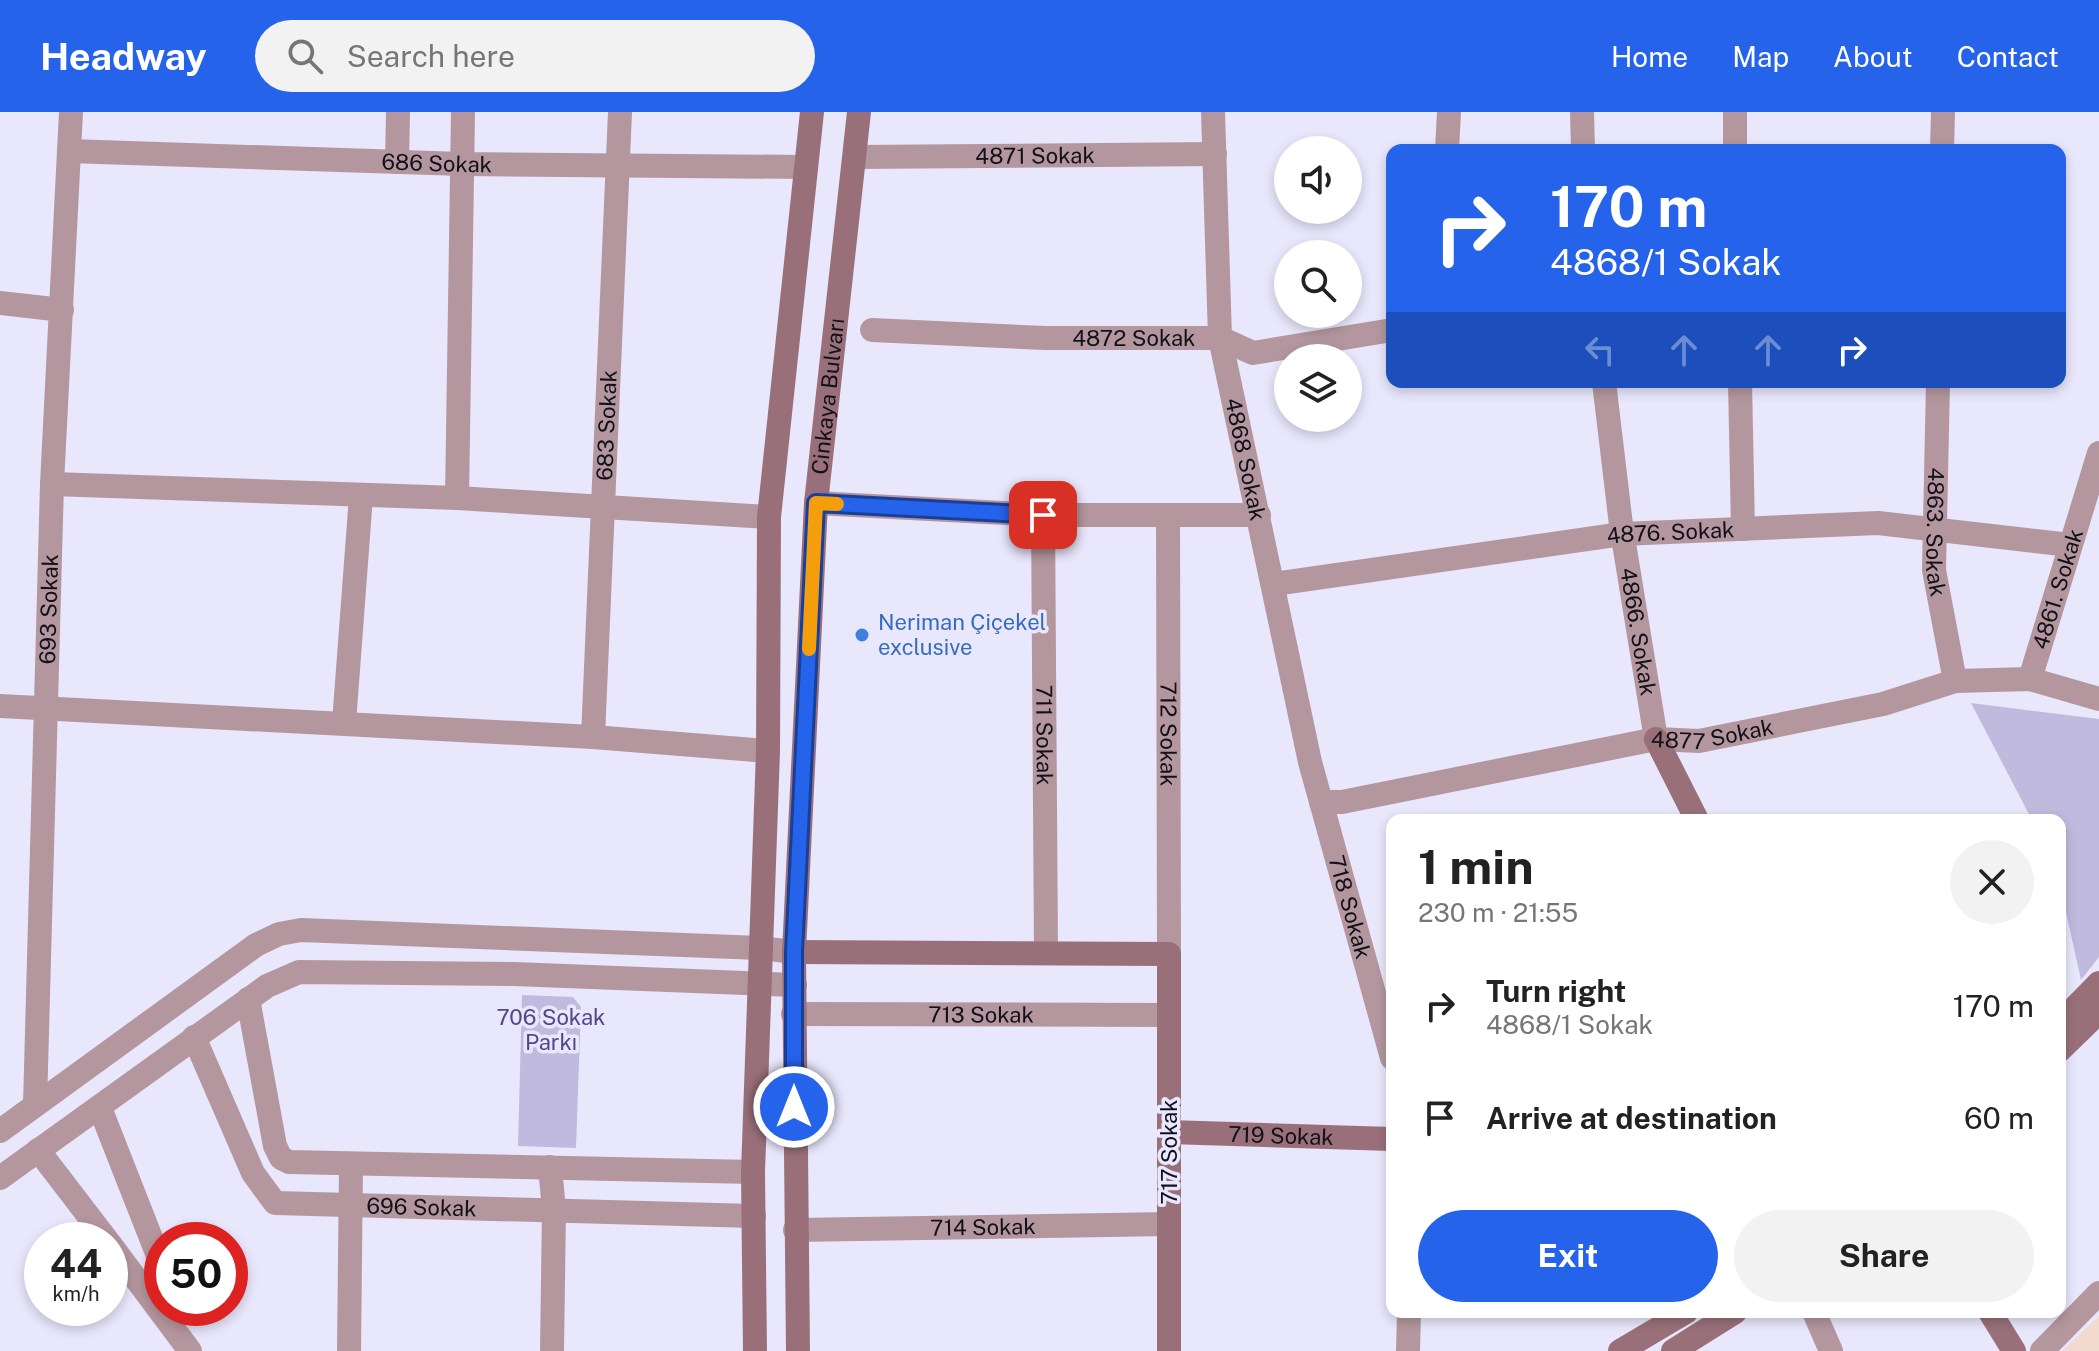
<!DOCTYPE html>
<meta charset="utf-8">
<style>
body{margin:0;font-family:"Public Sans",sans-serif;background:#f2f2f2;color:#222;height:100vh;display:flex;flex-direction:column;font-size:30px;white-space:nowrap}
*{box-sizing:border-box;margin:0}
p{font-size:26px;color:#767676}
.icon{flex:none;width:44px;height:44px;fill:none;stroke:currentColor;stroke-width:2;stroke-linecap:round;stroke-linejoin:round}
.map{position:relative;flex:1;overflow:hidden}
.panel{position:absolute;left:1386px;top:702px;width:680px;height:504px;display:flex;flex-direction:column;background:#fff;border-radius:16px;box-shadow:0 4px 12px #0003}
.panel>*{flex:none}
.banner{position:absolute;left:1386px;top:32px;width:680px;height:244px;border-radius:16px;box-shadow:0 4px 12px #0003;background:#2563eb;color:#fff;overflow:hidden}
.tools{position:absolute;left:1274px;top:24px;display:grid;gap:16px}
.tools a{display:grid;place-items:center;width:88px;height:88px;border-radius:50%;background:#fff;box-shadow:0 4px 12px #0003;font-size:40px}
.speed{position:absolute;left:24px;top:1110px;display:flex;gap:16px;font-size:40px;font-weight:700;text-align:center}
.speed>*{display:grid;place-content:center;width:104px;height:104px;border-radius:50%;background:#fff;box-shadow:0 4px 12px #0003;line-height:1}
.speed small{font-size:20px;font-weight:400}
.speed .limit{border:12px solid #d22;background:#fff;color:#111}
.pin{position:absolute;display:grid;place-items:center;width:68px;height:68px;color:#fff;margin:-34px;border-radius:16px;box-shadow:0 4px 12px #0006}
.me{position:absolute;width:88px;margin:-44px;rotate:0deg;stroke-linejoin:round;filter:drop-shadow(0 0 6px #0008)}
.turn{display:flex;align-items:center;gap:28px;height:168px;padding:0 32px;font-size:36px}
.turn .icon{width:104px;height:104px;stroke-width:2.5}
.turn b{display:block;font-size:56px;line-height:68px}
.lanes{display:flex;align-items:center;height:76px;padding:0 32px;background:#0003;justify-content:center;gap:40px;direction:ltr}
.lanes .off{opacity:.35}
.round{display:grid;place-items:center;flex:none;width:84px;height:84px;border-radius:42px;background:#f2f2f2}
.overview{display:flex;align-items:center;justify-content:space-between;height:136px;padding:0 32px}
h1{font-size:48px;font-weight:700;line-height:60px}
.button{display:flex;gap:16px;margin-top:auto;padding:16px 32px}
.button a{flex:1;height:92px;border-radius:48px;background:#2563eb;color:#fff;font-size:32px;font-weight:700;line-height:92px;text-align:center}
.button a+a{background:#f2f2f2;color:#222}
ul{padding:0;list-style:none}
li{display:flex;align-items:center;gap:24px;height:112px;padding:0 32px}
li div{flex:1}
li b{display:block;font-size:30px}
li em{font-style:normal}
header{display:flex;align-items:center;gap:48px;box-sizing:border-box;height:112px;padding:0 40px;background:#2563eb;color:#fff}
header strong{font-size:38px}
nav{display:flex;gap:44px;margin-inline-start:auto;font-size:28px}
.search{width:560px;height:72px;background:#f2f2f2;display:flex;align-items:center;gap:20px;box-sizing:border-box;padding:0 28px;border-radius:44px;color:#767676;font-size:30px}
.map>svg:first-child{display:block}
.education{fill:#f2dacf}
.green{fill:#c0bbde}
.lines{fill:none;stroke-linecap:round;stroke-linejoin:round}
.street{stroke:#b4979e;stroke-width:24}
.secondary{stroke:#99707a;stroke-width:24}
.route-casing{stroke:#184099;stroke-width:20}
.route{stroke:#2563eb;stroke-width:14}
.slow{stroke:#f59e0b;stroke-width:14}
.shop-dot{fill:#3f7fe0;stroke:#e9e7fc;stroke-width:3}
.labels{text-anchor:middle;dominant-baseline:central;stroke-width:7;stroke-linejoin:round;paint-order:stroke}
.street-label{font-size:22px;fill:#12111a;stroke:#e9e7fc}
.shop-label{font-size:22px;fill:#366cbe;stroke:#e9e7fc;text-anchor:start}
.park-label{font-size:22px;fill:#55458a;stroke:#e9e7fc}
</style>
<header>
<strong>Headway</strong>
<div class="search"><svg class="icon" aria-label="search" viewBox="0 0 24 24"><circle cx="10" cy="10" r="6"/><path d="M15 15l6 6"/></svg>Search here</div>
<nav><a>Home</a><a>Map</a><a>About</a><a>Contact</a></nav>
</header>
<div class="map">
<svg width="2099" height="1239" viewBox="0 0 2099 1239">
<rect width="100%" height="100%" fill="#e9e7fc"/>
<path class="education" d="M2099,1204V1239H2062Z"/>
<path class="green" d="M1971,591L2099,607V845L2081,868L2060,773V708H2032Z
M522,883L573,885L581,895L576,1036L518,1034Z"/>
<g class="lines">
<g class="street">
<path id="s1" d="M1213,0L1220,226L1310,650L1392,946"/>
<path d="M1582,0L1583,38"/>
<path d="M1735,0V38"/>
<path d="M1447,38L1449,0"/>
<path d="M1942,38L1943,0"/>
<path id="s2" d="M69,39L462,52L806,55"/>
<path id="s3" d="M855,45L1215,42"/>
<path d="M397,50L398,0"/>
<path d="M0,191L62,198"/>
<path id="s4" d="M872,218L1045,226H1220L1253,241L1392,218"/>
<path id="s5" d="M1604,270L1621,413L1656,627"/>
<path d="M1740,270L1743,417"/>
<path id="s6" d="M1938,270L1934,458L1955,569"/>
<path d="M52,372L457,386L769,405"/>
<path d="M457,386L463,0"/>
<path d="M816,391L1043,403H1259"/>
<path id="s7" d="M1043,403L1046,841"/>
<path id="s8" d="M1168,404L1169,842"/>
<path id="s9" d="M1274,472L1622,422L1878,411L2070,433"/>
<path id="s10" d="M2030,567L2099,341"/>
<path d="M0,594L593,625L768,639"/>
<path d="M344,611L361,384"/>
<path id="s11" d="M593,625L620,0"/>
<path id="s12" d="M1321,690H1342L1656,627L1699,629L1883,592L1955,569L2030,567L2099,587"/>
<path d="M248,887L275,1034L281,1046L289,1050L753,1060"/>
<path id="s13" d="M793,902L1169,903"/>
<path id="s14" d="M194,925L253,1061L275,1091L754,1104"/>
<path id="s15" d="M35,993L52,372L71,0"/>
<path d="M100,996L162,1154"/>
<path d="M0,1019L256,833L279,822L301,818L760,836L794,840"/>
<path d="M38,1038L107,1128"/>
<path d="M550,1055L554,1098L552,1239"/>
<path d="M0,1066L267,874L299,860L514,862L795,873"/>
<path id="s16" d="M795,1118L1169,1112"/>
<path d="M110,1132L190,1239"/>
<path d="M1814,1200L1831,1239"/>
<path d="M349,1239L351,1053"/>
<path d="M1408,1239L1409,1200"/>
<path d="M2042,1239L2099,1181"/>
</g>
<g class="secondary">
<path d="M1656,627L1697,708"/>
<path d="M794,840L1169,842V1239"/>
<path d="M2060,911L2099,871"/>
<path d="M2060,938L2099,900"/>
<path id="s17" d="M1169,1020L1392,1027"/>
<path d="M1990,1200L2014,1239"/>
<path d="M755,1239L753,1060L768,639L769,405L812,0"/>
<path id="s18" d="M798,1239L794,840L816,391L859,0"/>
<path d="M1620,1239L1686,1200"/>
<path d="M1673,1239L1735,1200"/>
</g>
</g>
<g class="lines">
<g class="route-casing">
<path id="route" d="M794,995V840L816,391L1043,403"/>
</g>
<use href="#route" class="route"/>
<path class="slow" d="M809,537L816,391L837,392"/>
</g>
<circle class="shop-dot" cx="862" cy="523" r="8"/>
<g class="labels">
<g class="street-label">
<text stroke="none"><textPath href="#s3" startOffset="180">4871 Sokak</textPath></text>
<text stroke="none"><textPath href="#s2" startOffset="368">686 Sokak</textPath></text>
<text stroke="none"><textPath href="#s4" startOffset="262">4872 Sokak</textPath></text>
<text stroke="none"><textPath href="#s18" startOffset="956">Cinkaya Bulvarı</textPath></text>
<text stroke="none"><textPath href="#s11" startOffset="312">683 Sokak</textPath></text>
<text stroke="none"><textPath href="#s1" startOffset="350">4868 Sokak</textPath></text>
<text stroke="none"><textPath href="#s6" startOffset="150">4863. Sokak</textPath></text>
<text stroke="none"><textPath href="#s9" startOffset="400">4876. Sokak</textPath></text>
<text stroke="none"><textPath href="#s10" startOffset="94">4861. Sokak</textPath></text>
<text stroke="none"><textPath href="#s15" startOffset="496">693 Sokak</textPath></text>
<text stroke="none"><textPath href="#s5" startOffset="252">4866. Sokak</textPath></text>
<text stroke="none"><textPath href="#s12" startOffset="398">4877 Sokak</textPath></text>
<text stroke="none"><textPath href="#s7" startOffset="220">711 Sokak</textPath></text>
<text stroke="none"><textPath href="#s8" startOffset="218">712 Sokak</textPath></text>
<text stroke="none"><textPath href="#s1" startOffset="810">718 Sokak</textPath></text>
<text stroke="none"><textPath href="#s13" startOffset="188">713 Sokak</textPath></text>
<text stroke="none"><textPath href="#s17" startOffset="112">719 Sokak</textPath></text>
<text transform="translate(1169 1040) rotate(-90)">717 Sokak</text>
<text stroke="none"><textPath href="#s14" startOffset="332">696 Sokak</textPath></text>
<text stroke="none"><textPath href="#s16" startOffset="188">714 Sokak</textPath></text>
</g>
<g class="shop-label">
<text x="878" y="510">Neriman Çiçekel<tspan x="878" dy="25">exclusive</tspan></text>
</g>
<g class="park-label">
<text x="551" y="905">706 Sokak<tspan x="551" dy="25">Parkı</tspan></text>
</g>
</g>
</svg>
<div class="tools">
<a><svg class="icon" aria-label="sound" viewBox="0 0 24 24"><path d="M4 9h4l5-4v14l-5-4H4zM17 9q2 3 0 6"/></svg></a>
<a><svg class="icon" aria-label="search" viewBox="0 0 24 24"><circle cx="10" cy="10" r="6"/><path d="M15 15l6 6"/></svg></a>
<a><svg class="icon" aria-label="layers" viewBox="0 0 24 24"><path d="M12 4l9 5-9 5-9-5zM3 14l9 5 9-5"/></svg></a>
</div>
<div class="speed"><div>44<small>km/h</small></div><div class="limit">50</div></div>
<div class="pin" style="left:1043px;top:403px;background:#d93025"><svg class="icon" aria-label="arrive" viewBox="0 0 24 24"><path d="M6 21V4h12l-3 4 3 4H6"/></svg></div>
<svg class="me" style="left:794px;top:995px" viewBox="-20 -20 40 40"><circle r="17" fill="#2563eb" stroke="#fff" stroke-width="3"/><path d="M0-11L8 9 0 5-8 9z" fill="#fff"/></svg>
<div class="banner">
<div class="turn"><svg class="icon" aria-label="right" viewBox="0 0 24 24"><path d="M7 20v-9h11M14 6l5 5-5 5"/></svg><div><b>170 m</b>4868/1 Sokak</div></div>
<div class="lanes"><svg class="icon off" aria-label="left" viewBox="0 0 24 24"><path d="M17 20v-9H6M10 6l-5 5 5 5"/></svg><svg class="icon off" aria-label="ahead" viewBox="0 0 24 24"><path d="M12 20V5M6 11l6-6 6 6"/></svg><svg class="icon off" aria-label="ahead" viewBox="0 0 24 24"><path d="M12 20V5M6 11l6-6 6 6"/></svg><svg class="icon" aria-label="right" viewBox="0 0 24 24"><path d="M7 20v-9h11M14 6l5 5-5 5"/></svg></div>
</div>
<section class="panel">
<div class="overview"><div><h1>1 min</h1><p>230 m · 21:55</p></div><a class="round"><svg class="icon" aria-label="close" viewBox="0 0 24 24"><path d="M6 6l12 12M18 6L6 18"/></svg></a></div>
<ul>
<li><svg class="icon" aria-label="right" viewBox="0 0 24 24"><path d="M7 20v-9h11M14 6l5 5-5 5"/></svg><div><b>Turn right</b><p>4868/1 Sokak</p></div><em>170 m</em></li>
<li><svg class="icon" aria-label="arrive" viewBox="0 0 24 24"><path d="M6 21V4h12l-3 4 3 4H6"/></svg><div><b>Arrive at destination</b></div><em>60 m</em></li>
</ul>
<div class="button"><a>Exit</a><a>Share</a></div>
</section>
</div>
